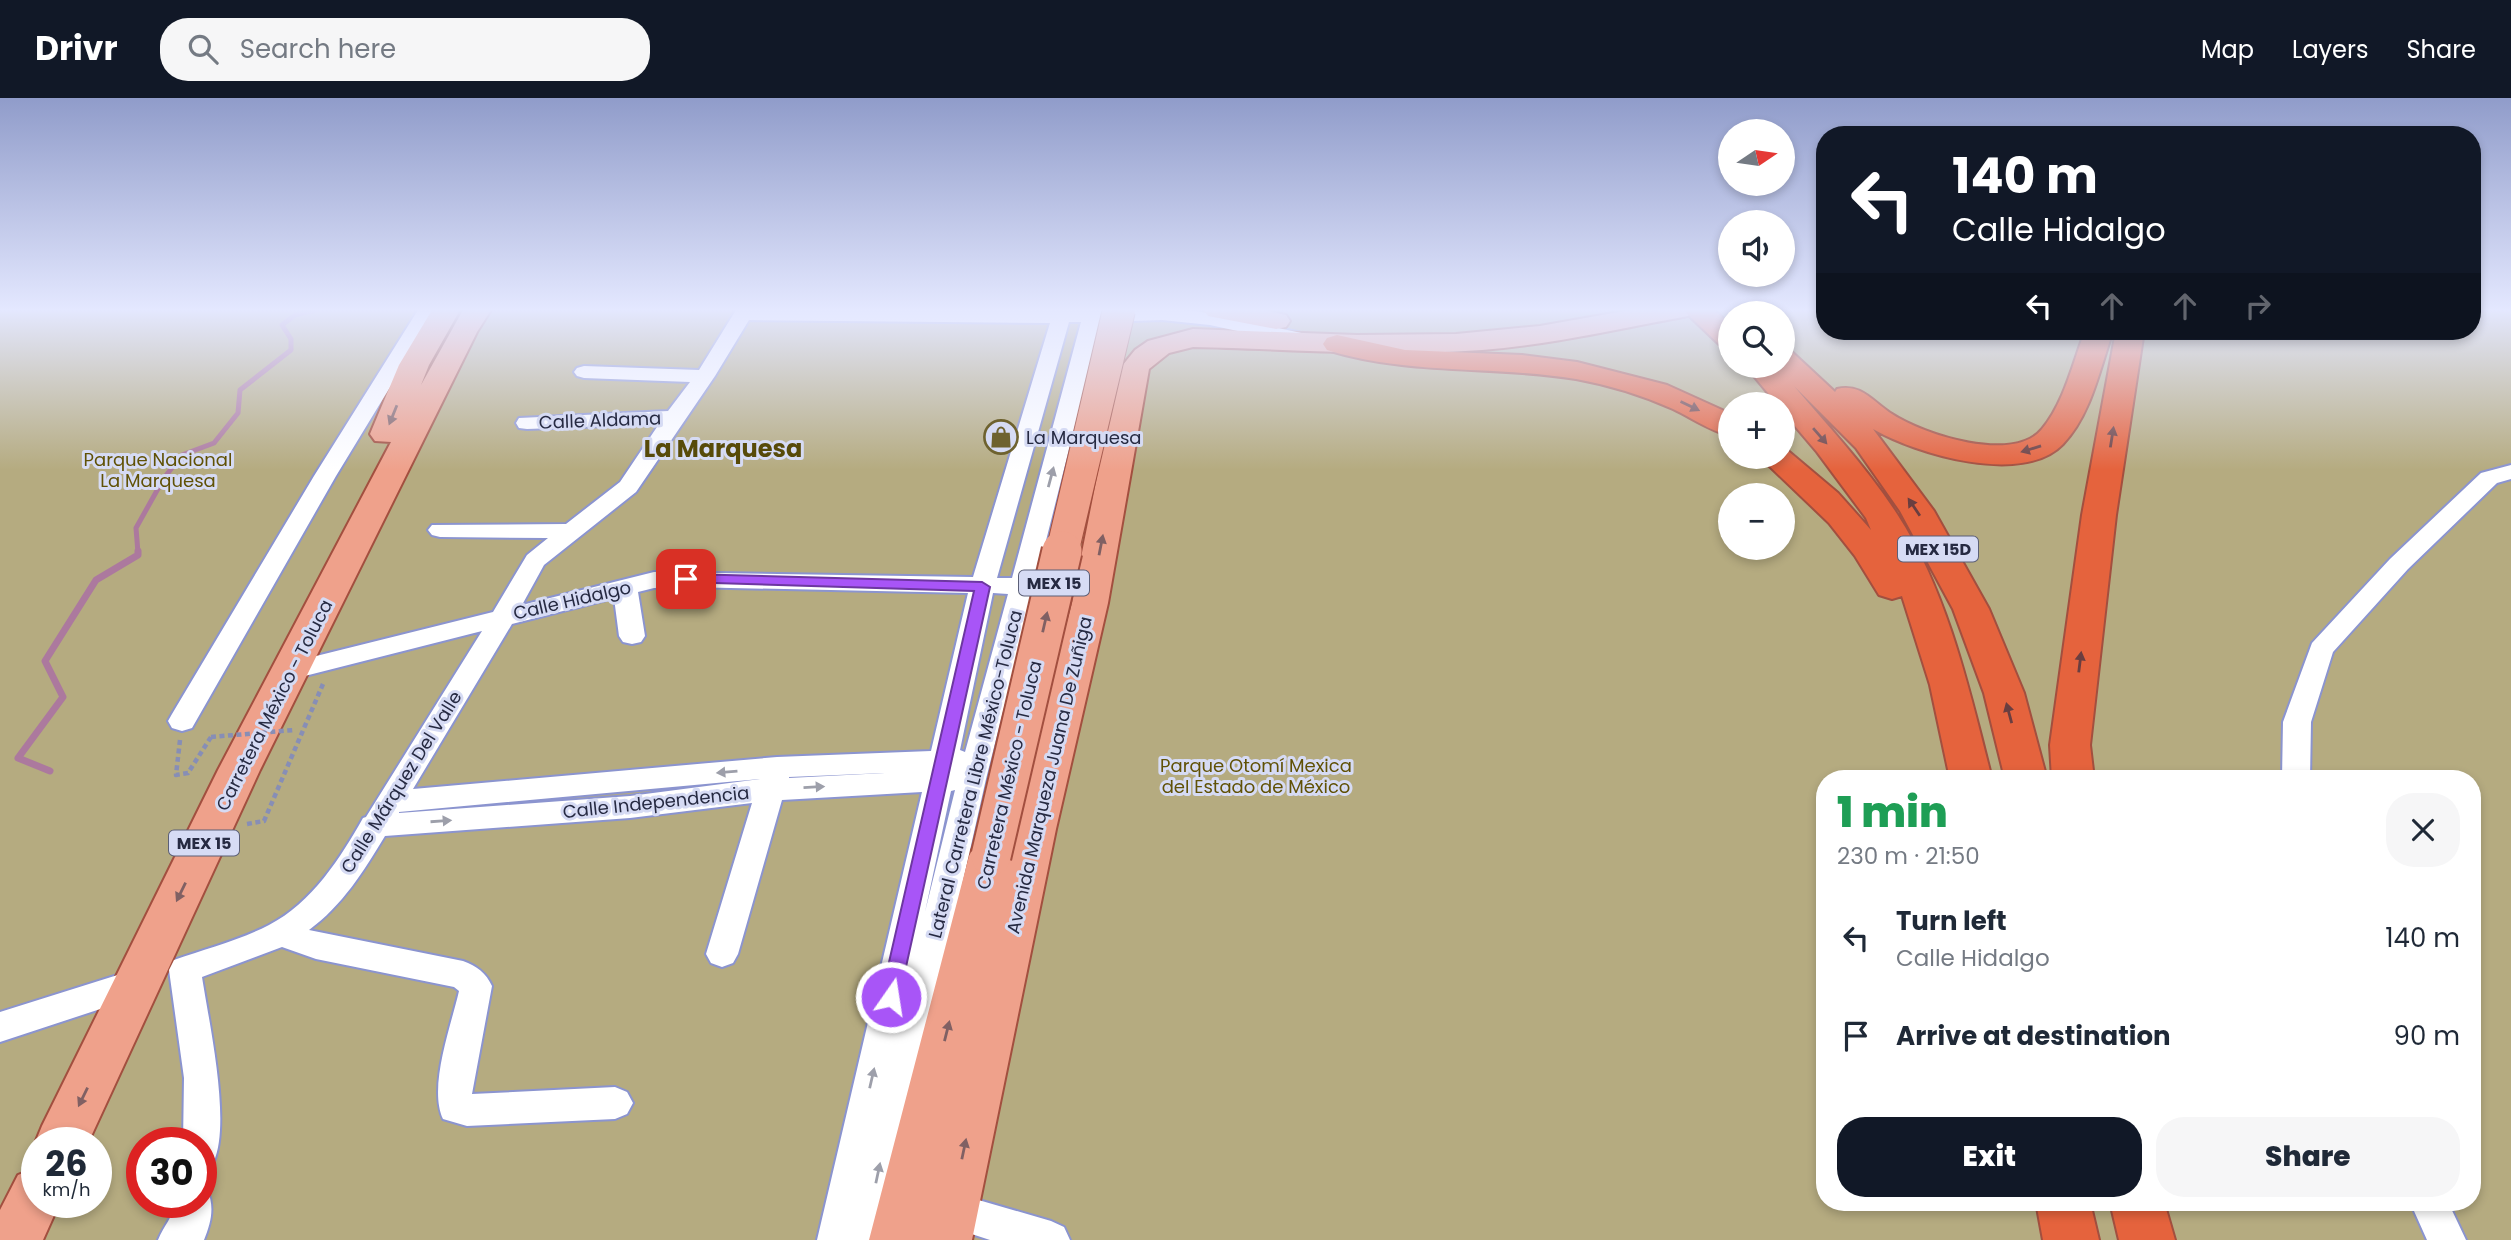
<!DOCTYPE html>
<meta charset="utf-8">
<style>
body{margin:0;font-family:Poppins,sans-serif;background:#f6f6f7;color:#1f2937;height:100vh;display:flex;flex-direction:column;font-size:26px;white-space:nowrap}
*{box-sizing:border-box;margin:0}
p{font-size:23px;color:#747a83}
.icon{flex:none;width:38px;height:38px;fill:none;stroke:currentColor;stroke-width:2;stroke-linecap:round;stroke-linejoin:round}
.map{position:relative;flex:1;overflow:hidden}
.sheet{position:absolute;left:1816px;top:672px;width:665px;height:441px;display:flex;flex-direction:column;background:#fff;border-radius:28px;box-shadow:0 4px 10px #0003}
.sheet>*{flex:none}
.hud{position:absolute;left:1816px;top:28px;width:665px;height:214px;border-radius:28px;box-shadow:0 4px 10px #0003;background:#111827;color:#fff;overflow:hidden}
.needle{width:46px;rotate:77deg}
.tools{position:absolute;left:1718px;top:21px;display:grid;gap:14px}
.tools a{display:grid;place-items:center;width:77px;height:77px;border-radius:50%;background:#fff;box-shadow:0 4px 10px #0003;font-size:35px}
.speed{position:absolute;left:21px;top:1029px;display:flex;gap:14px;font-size:35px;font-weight:700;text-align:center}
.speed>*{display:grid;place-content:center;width:91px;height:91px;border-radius:50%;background:#fff;box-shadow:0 4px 10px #0003;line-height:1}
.speed small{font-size:18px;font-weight:400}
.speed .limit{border:10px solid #d22;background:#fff;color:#111}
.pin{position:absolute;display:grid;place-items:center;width:60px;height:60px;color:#fff;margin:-30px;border-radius:14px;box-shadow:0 4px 10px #0006}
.me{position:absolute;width:77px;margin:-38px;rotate:13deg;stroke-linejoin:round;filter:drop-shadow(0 0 5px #0008)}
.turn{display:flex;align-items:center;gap:24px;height:147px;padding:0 21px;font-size:32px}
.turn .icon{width:91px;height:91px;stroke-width:2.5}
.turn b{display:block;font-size:49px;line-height:60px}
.lanes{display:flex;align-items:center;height:66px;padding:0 21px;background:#0003;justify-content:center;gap:35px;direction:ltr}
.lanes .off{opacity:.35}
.round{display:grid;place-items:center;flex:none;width:74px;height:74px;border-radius:28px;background:#f6f6f7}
.headline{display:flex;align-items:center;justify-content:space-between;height:119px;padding:0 21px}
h1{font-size:42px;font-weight:800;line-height:52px;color:#1e9e55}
.action{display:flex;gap:14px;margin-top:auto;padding:14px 21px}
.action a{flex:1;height:80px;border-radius:28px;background:#111827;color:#fff;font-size:28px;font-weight:800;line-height:80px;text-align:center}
.action a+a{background:#f6f6f7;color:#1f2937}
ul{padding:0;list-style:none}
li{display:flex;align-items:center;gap:21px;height:98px;padding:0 21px}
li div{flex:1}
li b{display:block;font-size:26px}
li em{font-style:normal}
header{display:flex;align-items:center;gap:42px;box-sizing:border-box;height:98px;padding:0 35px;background:#111827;color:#fff}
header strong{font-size:33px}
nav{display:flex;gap:38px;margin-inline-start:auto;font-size:24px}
.search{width:490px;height:63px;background:#f6f6f7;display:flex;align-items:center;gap:18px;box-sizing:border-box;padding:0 24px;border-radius:28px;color:#747a83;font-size:26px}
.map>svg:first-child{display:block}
.green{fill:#b5ab80;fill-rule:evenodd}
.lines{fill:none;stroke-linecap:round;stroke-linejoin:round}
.stream-far1{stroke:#ac799e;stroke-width:5}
.stream{stroke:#ac799e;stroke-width:7}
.street-casing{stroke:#8b94cf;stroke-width:4}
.primary-casing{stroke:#a24f3f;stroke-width:4}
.highway-casing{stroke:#a24f3f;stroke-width:4}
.path{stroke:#878eb6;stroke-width:4.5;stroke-dasharray:5 3.5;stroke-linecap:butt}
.street{fill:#fff;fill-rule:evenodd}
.primary{fill:#efa18b;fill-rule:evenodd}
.highway{fill:#e5633d;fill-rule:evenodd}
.primary-bridge-far1-casing{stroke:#a24f3f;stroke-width:34;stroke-linecap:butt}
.primary-bridge-casing{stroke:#a24f3f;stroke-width:43;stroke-linecap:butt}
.path-bridge{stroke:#878eb6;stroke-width:4.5;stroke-dasharray:5 3.5;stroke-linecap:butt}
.primary-bridge-far1{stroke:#efa18b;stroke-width:32}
.primary-bridge{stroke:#efa18b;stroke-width:39}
.oneway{fill:#693e40}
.oneway2{fill:#806063}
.oneway3{fill:#9d9faa}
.route{fill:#a855f7;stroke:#6d37a1;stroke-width:2}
.labels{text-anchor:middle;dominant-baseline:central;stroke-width:6;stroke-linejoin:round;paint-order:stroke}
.shield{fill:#d6dbf4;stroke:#5b5f77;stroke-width:2}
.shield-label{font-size:16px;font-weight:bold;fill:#262a42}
.street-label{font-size:18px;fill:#262a42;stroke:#d6dbf4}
.poi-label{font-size:18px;fill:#262a42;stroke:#d6dbf4;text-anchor:start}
.park-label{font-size:18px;fill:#605105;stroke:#d6dbf4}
.district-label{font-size:24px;font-weight:bold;fill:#574a09;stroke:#d6dbf4}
</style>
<header>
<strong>Drivr</strong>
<div class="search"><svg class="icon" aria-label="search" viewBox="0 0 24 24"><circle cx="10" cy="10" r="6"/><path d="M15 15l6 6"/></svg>Search here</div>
<nav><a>Map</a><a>Layers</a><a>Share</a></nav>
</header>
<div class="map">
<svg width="2511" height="1142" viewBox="0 0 2511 1142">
<rect width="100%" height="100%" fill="#c3ccfe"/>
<path class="green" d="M0,212H1825V233H2473V212H2511V1142H0ZM1731,215H1783V268H1731ZM1731,306H1783V359H1731ZM1731,397H1783V450H1731ZM1825,681H2473V1104H1825ZM37,1045H96V1104H37ZM142,1045H201V1104H142Z"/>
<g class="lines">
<path class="stream-far1" d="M138,455L136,430L164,380L182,357L214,345L238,315L240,292L291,252V241L282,227L295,217L315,212"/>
<path class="stream" d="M50,673L18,660L63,599L45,563L96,482L138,457V453"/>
<g class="street-casing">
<path id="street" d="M418,212H437L336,378L192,630L182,633L172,630L168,623L172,616L314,378Z
M736,212H1182L1210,215L1306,236L1316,242L1306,248L1210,227L1162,222L1101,224L986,681L882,1142H817L922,694L782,702L738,856L733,865L722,869L711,865L706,856L752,705L630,720L385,738C364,773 342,808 309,832L463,863C477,868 486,875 492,888L472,996L615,989L627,994L633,1005L627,1016L615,1021L467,1028L443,1021C428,989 451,928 459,893L454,889L316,861L282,849L202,879C209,924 231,1024 214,1063L201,1068V1045H183L184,980L169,872L174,862C205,851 240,842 269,827C312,805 341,759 363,720L366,719L482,533L293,581L284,578L280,572L284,566L493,514L527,457L548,440L440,439L432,437L428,432L432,427L566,426L620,384L659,326L527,331L519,330L516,325L519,320L668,313L690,284L584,280L577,278L574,274L577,270L584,268L699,272ZM749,222L1050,225L973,479L654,474L522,507L544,467L636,394L715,278ZM1069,224H1081L1012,480H997ZM686,489L968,495L931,653L777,659L413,691L512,526L614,500L619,538L623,544L632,546L641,544L645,538L638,494L654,490ZM993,495L1008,496L965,654L960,652ZM885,675L789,680V679ZM760,681L630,698L399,715V714ZM955,692L925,814L951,693Z
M2511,367V381L2497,385L2408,471L2333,554L2311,624L2310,681H2282L2283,624L2312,545L2390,461L2481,375Z
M143,869L155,873L159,883L155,893L0,944V914Z
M201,1089L207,1091C215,1109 211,1125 204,1142H158C164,1127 173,1120 175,1104H201Z
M951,1094L1051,1123L1064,1129L1070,1142H990L938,1125L932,1112L938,1099Z
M2410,1104H2448L2466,1142H2427Z"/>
</g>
<g class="primary-casing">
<path id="primary" d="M432,212H460L429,267L421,287L463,212H491L477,234L260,672L88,1045H37V1050L35,1045L42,1028L218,672L391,344L375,343L370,336L399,267Z
M1204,212H1265L1286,217L1290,223L1286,229L1276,231L1208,218Z
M1630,212H1692L1688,218L1678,220C1613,232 1548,247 1482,252C1386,259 1289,251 1193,249L1169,255L1149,271L1108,505L1056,731L972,1142H869L969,758L975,746L991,741L1008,749L1072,505L1118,273L1135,252L1148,243L1193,231L1357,237L1456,236L1540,228Z
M37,1069V1104H60L43,1142H0V1112L18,1077Z"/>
</g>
<g class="highway-casing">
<path id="highway" d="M1683,212H1714L1731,227V251L1721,248Z
M2085,233H2113C2100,270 2091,317 2063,346C2023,388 1916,356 1873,331L1934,413L1989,511L2024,595L2047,681H2005L1984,595L1953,511L1900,413L1856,350L1794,288C1829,329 1867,370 1897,416C1947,492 1970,594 1992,681H1950L1930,587L1902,498L1892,501L1879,497L1855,458L1829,425L1760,359H1783V351L1787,352L1838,395L1871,432L1866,420L1817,354L1783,314V306H1777L1753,277L1757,271L1783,268V252L1793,255L1835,294L1837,291C1861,285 1873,304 1892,316C1924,337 2014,366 2042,331C2064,305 2073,264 2085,233Z
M2116,233H2144L2116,417L2090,647L2094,681H2052L2050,647L2082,417Z
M1337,237L1405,252L1522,257L1577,264L1667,287L1731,316V338C1710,333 1692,320 1673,311C1642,297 1609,287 1576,281C1491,267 1412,278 1327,252L1323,246L1327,240Z
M2036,1104H2090L2099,1142H2043Z
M2110,1104H2164L2175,1142H2119Z"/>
</g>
<path class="path" d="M180,642L176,677L188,675L211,639
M247,726L264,723L323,586"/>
<use href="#street" class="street"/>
<use href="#primary" class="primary"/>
<use href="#highway" class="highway"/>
<g class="primary-bridge-far1-casing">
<path id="primary-bridge-far1" d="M1062,455L1119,212"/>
</g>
<g class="primary-bridge-casing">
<path id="primary-bridge" d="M991,758L1062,453"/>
</g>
<path class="path-bridge" d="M211,639L294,632"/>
<use href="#primary-bridge-far1" class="primary-bridge-far1"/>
<use href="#primary-bridge" class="primary-bridge"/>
</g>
<defs><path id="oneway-solid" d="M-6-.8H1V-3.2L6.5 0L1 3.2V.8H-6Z" transform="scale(1.75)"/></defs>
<g class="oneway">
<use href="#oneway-solid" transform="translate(1690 308) rotate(26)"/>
<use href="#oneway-solid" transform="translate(1820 338) rotate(49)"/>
<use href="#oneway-solid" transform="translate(2112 339) rotate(-81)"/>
<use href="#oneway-solid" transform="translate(2031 351) rotate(163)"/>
<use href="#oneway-solid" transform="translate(1914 409) rotate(-124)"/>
<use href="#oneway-solid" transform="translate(2080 564) rotate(-83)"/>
<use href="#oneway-solid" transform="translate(2009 615) rotate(-105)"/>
</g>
<g class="oneway2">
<use href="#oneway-solid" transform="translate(393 317) rotate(112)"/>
<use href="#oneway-solid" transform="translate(1101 447) rotate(-79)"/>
<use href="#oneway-solid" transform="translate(1045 524) rotate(-77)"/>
<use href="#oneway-solid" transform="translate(181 794) rotate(116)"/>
<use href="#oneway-solid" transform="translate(947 933) rotate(-76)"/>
<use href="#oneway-solid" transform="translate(83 999) rotate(116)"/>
<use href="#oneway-solid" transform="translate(964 1051) rotate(-78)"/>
</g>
<g class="oneway3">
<use href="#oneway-solid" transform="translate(1051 379) rotate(-75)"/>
<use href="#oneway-solid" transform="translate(727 674) rotate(175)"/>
<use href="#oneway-solid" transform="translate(814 689) rotate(-3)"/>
<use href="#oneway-solid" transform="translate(441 723) rotate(-4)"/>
<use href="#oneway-solid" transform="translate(872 980) rotate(-77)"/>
<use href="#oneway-solid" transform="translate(878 1075) rotate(-78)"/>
</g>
<linearGradient id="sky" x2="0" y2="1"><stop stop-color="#909cca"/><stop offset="0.57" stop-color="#e4e8ff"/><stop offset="1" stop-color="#e4e8ff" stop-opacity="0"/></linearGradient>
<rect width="2511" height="372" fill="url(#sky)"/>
<path class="route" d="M686,476L982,484L990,489L898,905L891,907L884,905L881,899L974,493L681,484L678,481L681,477Z"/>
<defs>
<g id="shop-ring" transform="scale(1.75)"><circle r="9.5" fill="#d6dbf4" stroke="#6e622f" stroke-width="1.5"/><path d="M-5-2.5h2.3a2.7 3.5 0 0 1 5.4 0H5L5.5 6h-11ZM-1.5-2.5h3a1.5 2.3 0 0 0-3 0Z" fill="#6e622f"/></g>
</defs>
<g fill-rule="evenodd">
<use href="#shop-ring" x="1001" y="339"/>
</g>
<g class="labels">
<g class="shield">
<rect x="1898" y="438.5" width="80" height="25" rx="5"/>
<rect x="1019" y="472.5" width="70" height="25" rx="5"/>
<rect x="169" y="732.5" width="70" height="25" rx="5"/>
</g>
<g class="shield-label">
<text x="1938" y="451">MEX 15D</text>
<text x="1054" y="485">MEX 15</text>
<text x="204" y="745">MEX 15</text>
</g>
<g class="street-label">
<text transform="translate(600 322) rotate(-2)">Calle Aldama</text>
<text transform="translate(572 502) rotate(-13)">Calle Hidalgo</text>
<text transform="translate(274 607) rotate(-63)">Carretera México - Toluca</text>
<text transform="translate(975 676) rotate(-76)">Lateral Carretera Libre México-Toluca</text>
<text transform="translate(1009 677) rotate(-77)">Carretera México - Toluca</text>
<text transform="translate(1049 677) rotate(-77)">Avenida Marqueza Juana De Zuñiga</text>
<text transform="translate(401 684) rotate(-58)">Calle Márquez Del Valle</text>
<text transform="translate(656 704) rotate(-6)">Calle Independencia</text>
</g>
<g class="poi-label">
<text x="1026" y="339">La Marquesa</text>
</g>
<g class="park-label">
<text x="158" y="361">Parque Nacional<tspan x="158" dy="21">La Marquesa</tspan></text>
<text x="1256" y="667">Parque Otomí Mexica<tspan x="1256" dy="21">del Estado de México</tspan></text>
</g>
<g class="district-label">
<text x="723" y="350">La Marquesa</text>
</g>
</g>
</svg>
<div class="tools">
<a><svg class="needle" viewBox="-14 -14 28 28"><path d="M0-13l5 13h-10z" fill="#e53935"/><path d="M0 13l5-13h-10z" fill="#747a83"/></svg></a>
<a><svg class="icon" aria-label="sound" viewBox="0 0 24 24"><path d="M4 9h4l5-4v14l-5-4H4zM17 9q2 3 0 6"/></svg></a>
<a><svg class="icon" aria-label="search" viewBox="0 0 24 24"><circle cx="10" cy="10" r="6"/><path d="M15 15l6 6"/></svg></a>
<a>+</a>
<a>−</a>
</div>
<div class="speed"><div>26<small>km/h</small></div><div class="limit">30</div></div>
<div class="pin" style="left:686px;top:481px;background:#d93025"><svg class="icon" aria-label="arrive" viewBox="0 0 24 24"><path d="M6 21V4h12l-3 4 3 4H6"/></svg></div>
<svg class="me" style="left:891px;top:899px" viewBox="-20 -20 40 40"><circle r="17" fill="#a855f7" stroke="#fff" stroke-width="3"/><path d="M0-11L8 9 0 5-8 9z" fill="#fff"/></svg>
<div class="hud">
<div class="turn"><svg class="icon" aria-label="left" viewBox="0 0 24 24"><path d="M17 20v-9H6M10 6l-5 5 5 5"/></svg><div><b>140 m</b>Calle Hidalgo</div></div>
<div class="lanes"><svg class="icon" aria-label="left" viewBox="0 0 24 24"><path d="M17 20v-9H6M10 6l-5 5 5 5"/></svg><svg class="icon off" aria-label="ahead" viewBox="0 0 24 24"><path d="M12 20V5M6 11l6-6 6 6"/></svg><svg class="icon off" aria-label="ahead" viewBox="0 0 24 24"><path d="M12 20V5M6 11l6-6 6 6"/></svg><svg class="icon off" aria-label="right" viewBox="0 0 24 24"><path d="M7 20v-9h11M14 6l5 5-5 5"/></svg></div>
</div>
<section class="sheet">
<div class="headline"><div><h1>1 min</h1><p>230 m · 21:50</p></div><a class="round"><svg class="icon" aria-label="close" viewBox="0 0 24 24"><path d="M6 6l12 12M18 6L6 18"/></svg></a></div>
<ul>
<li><svg class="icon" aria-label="left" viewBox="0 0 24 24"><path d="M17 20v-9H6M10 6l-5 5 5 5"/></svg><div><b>Turn left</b><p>Calle Hidalgo</p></div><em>140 m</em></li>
<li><svg class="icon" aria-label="arrive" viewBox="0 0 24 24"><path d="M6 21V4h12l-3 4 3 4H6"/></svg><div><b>Arrive at destination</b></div><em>90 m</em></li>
</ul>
<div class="action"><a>Exit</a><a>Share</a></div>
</section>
</div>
